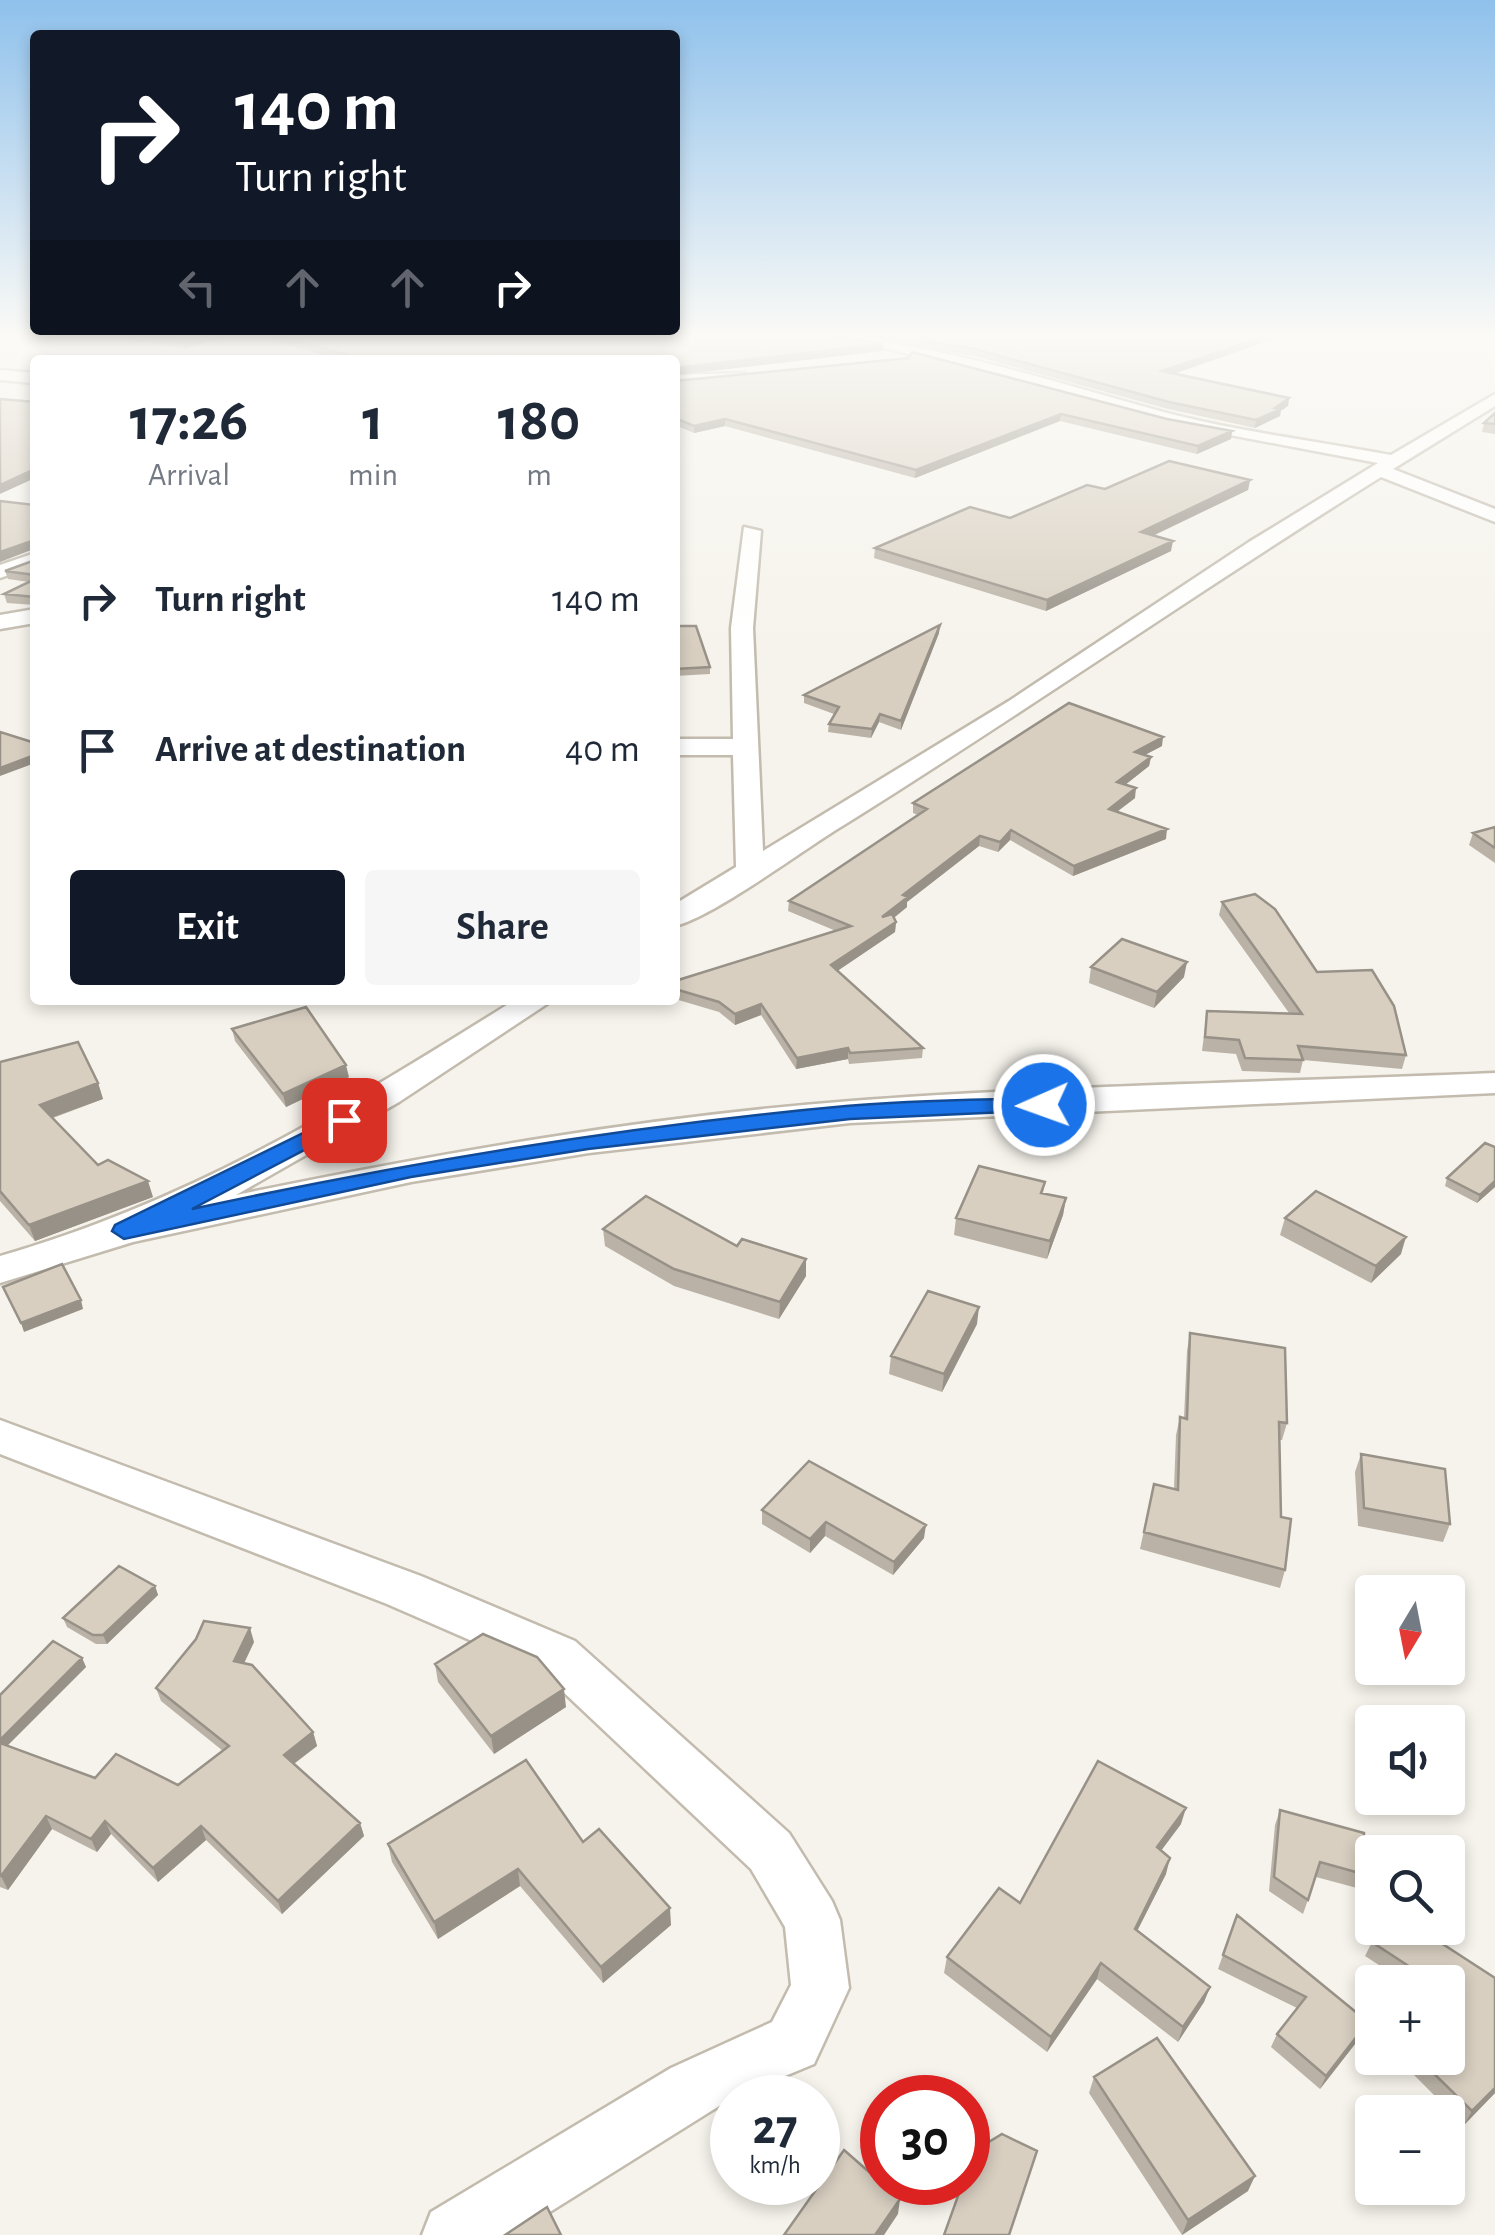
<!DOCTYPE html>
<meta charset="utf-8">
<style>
body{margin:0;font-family:"Alegreya Sans",sans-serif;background:#f6f6f7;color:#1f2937;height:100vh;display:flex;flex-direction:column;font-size:38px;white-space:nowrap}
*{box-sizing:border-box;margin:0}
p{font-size:32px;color:#747a83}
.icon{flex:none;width:55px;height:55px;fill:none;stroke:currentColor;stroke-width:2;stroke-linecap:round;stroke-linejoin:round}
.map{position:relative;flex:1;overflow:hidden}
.panel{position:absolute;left:30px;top:355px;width:650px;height:650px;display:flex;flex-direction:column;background:#fff;border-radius:10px;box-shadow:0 5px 15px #0003}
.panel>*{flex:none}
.guide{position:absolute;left:30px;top:30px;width:650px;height:305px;border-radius:10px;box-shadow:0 5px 15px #0003;background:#111827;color:#fff;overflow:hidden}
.needle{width:65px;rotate:190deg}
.fabs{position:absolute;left:1355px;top:1575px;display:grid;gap:20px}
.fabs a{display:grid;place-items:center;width:110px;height:110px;border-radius:10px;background:#fff;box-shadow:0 5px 15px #0003;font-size:50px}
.speed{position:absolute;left:710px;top:2075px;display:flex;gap:20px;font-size:50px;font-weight:700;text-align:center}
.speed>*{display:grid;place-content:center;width:130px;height:130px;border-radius:50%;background:#fff;box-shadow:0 5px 15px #0003;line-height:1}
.speed small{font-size:25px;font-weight:400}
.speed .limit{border:15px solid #d22;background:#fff;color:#111}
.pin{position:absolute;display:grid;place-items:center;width:85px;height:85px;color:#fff;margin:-42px;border-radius:20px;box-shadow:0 5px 15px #0006}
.me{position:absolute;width:110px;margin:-55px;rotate:268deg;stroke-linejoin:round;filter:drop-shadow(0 0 8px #0008)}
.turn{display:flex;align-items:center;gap:35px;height:210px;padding:0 40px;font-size:45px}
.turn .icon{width:130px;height:130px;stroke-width:2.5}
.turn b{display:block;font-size:70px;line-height:85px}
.lanes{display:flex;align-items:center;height:95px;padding:0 40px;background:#0003;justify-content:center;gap:50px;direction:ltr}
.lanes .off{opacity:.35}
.eta{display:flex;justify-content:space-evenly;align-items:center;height:170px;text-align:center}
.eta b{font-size:60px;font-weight:700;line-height:70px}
.action{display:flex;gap:20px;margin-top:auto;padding:20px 40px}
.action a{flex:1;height:115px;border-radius:10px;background:#111827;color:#fff;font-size:40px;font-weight:700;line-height:115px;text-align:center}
.action a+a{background:#f6f6f7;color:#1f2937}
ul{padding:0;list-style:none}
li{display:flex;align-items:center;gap:30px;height:150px;padding:0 40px}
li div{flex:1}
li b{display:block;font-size:38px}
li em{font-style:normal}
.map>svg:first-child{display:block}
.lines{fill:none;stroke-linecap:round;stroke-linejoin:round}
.minor-casing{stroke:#c2bbae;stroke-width:5}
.minor{fill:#fff;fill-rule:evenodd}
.wall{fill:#bab2a6}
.shaded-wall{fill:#979187}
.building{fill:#d8cfc1;stroke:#979187;stroke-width:2.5}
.route{fill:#1a73e8;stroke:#114b97;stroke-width:2.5}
</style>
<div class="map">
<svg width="1495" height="2235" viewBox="0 0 1495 2235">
<rect width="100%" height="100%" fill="#f6f3ec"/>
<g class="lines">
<g class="minor-casing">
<path id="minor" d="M775,333C910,333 1038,378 1167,413C1240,432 1317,441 1391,455L1495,394V406L1393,469L1495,509V522L1381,477C1200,590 1025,712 844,825C804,849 715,916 675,926V904L736,867L733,755H675V739H733L731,628L744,527L761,531L753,628L763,851L1009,701L1249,542L1378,463L1167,423L1078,396L877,346Z
M0,370L35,373V383L0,380Z
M745,373L747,376L739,381L675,385V375Z
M35,553V566L0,578V565Z
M35,609V623L0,629V615Z
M515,1000H553L399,1102L236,1195C439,1153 644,1117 851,1101C1065,1085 1281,1082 1495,1073V1093L850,1123L589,1153L411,1182L133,1242L0,1283V1256C194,1200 345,1106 515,1000Z
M0,1420L421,1576L575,1641L789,1833L832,1901L840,1920L849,1988L814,2064L732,2098L513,2235H422L431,2212L671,2068L772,2022L791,1985L785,1927L751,1869L541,1671L387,1604L0,1454Z"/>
</g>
<use href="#minor" class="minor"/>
</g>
<path class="wall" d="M76,333H813L882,351L675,375V360H342L244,333L185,348Z
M836,333H1291L1174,374L1289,398L1288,406L1281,410L1280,416L1255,428L1168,409L974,356Z
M1381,333H1448L1437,341Z
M675,381L1167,419L1232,431L1231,439L1197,454L1060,421L915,478L725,426L694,433L675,425Z
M1495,413V434L1482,432L1484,423Z
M1250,480L1248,490L1153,536L1171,551L1046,611L874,558L875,548L1010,518L1105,489Z
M35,560V605L7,603L4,594L29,582L8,579L5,571Z
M675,626L710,667V674L675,676Z
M939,633L901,730L879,722L871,738L828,732L829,724L834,714L804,703V695Z
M1162,746L1145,755L1151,757L1149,766L1125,785L1135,798L1117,812L1166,839L1073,876L1010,840L998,852L979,846L907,902V907L894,918L896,922L895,932L837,971L923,1048L922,1058L849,1064L848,1059L796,1069L761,1015L735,1025L719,1012L675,999V981L836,931L788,911L789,901L918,815L913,813V803Z
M1495,827V863L1469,845L1473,833Z
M1222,902L1317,972L1406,1055L1402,1069L1303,1060L1300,1073L1242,1071L1236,1054L1202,1051L1207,1011L1289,1013L1219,915Z
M1091,967L1184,977L1154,1008L1089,983Z
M232,1029L349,1077L286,1107L235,1041Z
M0,1062L98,1083L103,1099L53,1118L98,1165L153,1197L35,1241L0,1201Z
M1495,1147V1187L1477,1203L1445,1186L1447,1178Z
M1045,1182L1043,1193L1066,1198L1063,1215L1047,1259L954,1235L956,1218Z
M1285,1218L1401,1254L1371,1283L1280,1235Z
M603,1229L737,1246L806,1259V1276L779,1319L674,1286L605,1246Z
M977,1324L942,1392L889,1374L891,1356Z
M1190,1333L1287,1423L1282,1440H1279L1281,1517L1285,1570L1280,1588L1140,1549L1154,1484L1174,1489L1176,1435L1180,1417L1184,1418L1187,1351Z
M1361,1454L1450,1524L1443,1542L1358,1526L1355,1472Z
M762,1510L924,1538L893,1575L825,1536L810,1553L762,1524Z
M155,1586L158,1595L107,1644H96L67,1627L63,1618Z
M254,1642L244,1664L313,1732L317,1746L294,1764L360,1823L364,1836L282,1914L206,1840L158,1882L111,1834L97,1852L52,1829L8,1890L0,1887V1695L82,1658L86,1667L7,1746L95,1778L178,1785L223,1751L161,1701L156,1688Z
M435,1664L566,1707L494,1754L438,1682Z
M1280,1810L1363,1874L1357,1888L1316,1877L1303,1914L1269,1891L1275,1825Z
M1181,1824L1161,1850L1166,1874L1137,1931L1210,1987L1204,2002L1178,2042L1097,1979L1047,2052L944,1973L947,1957L1020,1903Z
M583,1842L671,1925L603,1983L520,1886L438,1939L392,1862L388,1844Z
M1237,1915L1362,2035L1320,2089L1271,2047L1277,2034L1297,2008L1218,1969Z
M1372,1942L1495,1978V2093L1464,2125L1397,2058H1448V1982H1405L1365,1956Z
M1094,2077L1248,2191L1182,2235L1089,2093Z"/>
<path class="shaded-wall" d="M216,333H244L185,348L184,341Z
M1273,333H1291L1161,378L1162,371Z
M1440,333H1448L1437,341Z
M883,344L882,351L675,375V368Z
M1289,398L1288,406L1281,410L1280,416L1255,428L1256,420Z
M1061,414L1060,421L915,478L916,470Z
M725,419V426L694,433V426Z
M1232,431L1231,439L1197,454L1198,446Z
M35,469V478L0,494V485Z
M1250,480L1248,490L1139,542L1141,532Z
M32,541L34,549L0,562V552Z
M1173,541L1171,551L1046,611L1047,600Z
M940,625L939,633L901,730V721Z
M880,714L879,722L871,738L872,729Z
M1163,737L1162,746L1133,761L1135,752Z
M35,755V763L0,776V768Z
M1151,757L1149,766L1116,792L1117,782Z
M1136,788L1135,798L1107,819L1109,809Z
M1167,829L1166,839L1073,876L1074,866Z
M1011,830L1010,840L998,852L1000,842Z
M980,836L979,846L907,902V907L882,927V917L903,895Z
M896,922L895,932L830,976L831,965Z
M1187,962L1184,977L1154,1008L1157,992Z
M761,1004V1015L735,1025V1014Z
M848,1048V1059L796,1069L797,1058Z
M346,1065L349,1077L286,1107L283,1094Z
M98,1083L103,1099L45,1120L40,1105Z
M148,1181L153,1197L35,1241L29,1225Z
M1495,1181V1187L1477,1203L1480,1195Z
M1066,1198L1063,1215L1047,1259L1050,1241Z
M1406,1237L1401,1254L1371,1283L1376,1266Z
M806,1259V1276L779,1319L780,1302Z
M81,1300L83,1309L24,1332L21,1323Z
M979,1307L977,1324L942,1392L944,1374Z
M826,1522L825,1536L810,1553V1539Z
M926,1525L924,1538L893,1575L894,1562Z
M155,1586L158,1595L107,1644L103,1635Z
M250,1628L254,1642L238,1675L234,1661Z
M82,1658L86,1667L0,1753V1740Z
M564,1689L566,1707L494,1754L491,1736Z
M313,1732L317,1746L288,1768L284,1755Z
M1186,1808L1181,1824L1152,1863L1157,1847Z
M46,1816L52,1829L8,1890L1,1876Z
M105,1821L111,1834L97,1852L91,1839Z
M360,1823L364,1836L282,1914L278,1901Z
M201,1826L206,1840L158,1882L153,1868Z
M1170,1858L1166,1874L1130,1945L1135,1929Z
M518,1869L520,1886L438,1939L434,1922Z
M670,1908L671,1925L603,1983L601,1967Z
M1101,1963L1097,1979L1047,2052L1051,2037Z
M1210,1987L1204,2002L1178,2042L1183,2027Z
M1368,2022L1362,2035L1320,2089L1326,2076Z
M1495,2088V2093L1464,2125L1472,2111Z
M1255,2176L1248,2191L1182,2235L1188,2220Z
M900,2199L898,2214L884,2235H875Z"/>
<path class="building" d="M125,333H216L184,341Z
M267,333H813L883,344L675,368V360H366Z
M876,333H1273L1162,371L1289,398L1275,408L1281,409L1256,420L1169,402L975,349Z
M912,352L1167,419L1232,431L1198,446L1061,414L916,470L725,419L694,426L675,418V381L909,358Z
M0,399L35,402V469L0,485Z
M1495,413V424L1484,423Z
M1169,461L1250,480L1141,532L1173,541L1047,600L875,548L970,507L1010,518L1087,485L1105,489Z
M0,501L35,505V543L32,541L0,552Z
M35,560V575L5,571Z
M35,579V597L4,594Z
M940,625L901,721L880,714L872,729L829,724L839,707L804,695Z
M675,626H696L710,667L675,669Z
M1069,703L1163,737L1135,752L1151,757L1117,782L1136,788L1109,809L1167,829L1074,866L1011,830L1000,842L980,836L903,895L908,897L882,917L892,914L896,922L831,965L923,1048L850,1053L848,1048L797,1058L761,1004L735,1014L719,1002L675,989V981L851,926L789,901L927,809L913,803Z
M0,732L35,743V755L0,768Z
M1495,827V848L1473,833Z
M1255,894L1275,909L1317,972L1372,970L1394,1006L1406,1055L1298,1046L1303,1060L1245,1058L1239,1040L1205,1037L1207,1011L1302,1014L1222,902Z
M1122,939L1187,962L1157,992L1091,967Z
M306,1007L346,1065L283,1094L232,1029Z
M78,1042L98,1083L40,1105L98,1165L108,1160L148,1181L29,1225L0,1191V1062Z
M1485,1143L1495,1147V1181L1480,1195L1447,1178Z
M979,1166L1045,1182L1041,1193L1066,1198L1050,1241L956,1218Z
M1316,1191L1406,1237L1376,1266L1285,1218Z
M646,1196L737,1246L742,1239L806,1259L780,1302L674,1269L603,1229Z
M62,1264L81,1300L21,1323L3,1287Z
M928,1291L979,1307L944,1374L891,1356Z
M1190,1333L1285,1348L1287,1423L1279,1422L1281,1517L1291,1519L1285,1570L1144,1532L1154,1484L1178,1490L1180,1417L1187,1419Z
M1361,1454L1445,1469L1450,1524L1364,1508Z
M809,1461L926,1525L894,1562L826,1522L810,1539L762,1510Z
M119,1566L155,1586L103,1635H93L63,1618Z
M204,1621L250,1628L234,1661L252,1665L313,1732L284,1755L360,1823L278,1901L201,1826L153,1868L105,1821L91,1839L46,1816L1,1876H0V1743L95,1778L116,1754L178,1785L229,1746L156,1688L196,1639Z
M483,1634L537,1657L564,1689L491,1736L435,1664Z
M53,1641L82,1658L0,1740V1695Z
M526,1760L583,1842L599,1829L670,1908L601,1967L518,1869L434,1922L388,1844Z
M1098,1761L1186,1808L1157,1847L1170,1858L1135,1929L1210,1987L1183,2027L1101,1963L1051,2037L947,1957L999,1888L1020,1903Z
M1280,1810L1364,1833L1363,1874L1320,1862L1308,1900L1274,1877Z
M1237,1915L1368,2022L1326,2076L1277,2034L1306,1997L1223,1955Z
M1380,1928H1418L1495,1978V2088L1472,2111L1418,2058H1448V1997L1450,1994L1448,1992V1982H1433L1372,1942Z
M1157,2038L1255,2176L1188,2220L1094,2077Z
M1002,2134L1037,2151L1009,2235H944L963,2182H968V2170L974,2151Z
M844,2150L900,2199L875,2235H784Z
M547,2207L561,2235H505Z"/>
<linearGradient id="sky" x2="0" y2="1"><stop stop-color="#8fc1ec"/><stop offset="0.52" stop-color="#fbfaf6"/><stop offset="1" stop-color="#fbfaf6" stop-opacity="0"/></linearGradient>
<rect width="1495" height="646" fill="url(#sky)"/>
<path class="route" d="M1044,1098L1056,1105L1052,1110L850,1119L588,1149L411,1177L124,1239L112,1231L115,1225L344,1113L355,1120L352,1125L192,1209C409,1162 625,1126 846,1106C912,1100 979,1100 1044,1098Z"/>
</svg>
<div class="fabs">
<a><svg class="needle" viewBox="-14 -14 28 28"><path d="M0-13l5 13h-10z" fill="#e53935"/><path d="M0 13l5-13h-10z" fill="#747a83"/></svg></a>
<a><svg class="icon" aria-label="sound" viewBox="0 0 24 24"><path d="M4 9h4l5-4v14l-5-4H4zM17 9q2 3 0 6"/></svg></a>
<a><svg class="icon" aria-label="search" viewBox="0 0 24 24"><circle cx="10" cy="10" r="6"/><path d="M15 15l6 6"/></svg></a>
<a>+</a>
<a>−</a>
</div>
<div class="speed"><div>27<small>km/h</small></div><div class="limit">30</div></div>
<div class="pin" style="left:344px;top:1120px;background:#d93025"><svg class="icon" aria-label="arrive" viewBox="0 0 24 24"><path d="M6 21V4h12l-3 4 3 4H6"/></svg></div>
<svg class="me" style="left:1044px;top:1105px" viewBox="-20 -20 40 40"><circle r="17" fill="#1a73e8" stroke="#fff" stroke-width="3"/><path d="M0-11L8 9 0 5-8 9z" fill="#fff"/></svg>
<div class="guide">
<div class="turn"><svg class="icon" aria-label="right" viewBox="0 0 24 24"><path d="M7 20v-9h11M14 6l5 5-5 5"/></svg><div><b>140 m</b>Turn right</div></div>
<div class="lanes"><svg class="icon off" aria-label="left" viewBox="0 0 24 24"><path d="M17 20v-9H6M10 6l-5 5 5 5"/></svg><svg class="icon off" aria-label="ahead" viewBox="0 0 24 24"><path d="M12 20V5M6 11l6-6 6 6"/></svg><svg class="icon off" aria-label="ahead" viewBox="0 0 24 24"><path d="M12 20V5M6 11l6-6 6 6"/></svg><svg class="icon" aria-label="right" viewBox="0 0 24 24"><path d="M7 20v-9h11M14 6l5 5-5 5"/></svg></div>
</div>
<section class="panel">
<div class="eta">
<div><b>17:26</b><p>Arrival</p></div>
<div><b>1</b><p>min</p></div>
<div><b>180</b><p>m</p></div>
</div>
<ul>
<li><svg class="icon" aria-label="right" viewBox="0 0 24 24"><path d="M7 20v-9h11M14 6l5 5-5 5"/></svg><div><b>Turn right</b></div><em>140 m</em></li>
<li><svg class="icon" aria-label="arrive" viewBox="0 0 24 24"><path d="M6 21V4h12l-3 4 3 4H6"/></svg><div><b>Arrive at destination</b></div><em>40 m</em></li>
</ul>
<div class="action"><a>Exit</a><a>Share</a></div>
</section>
</div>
